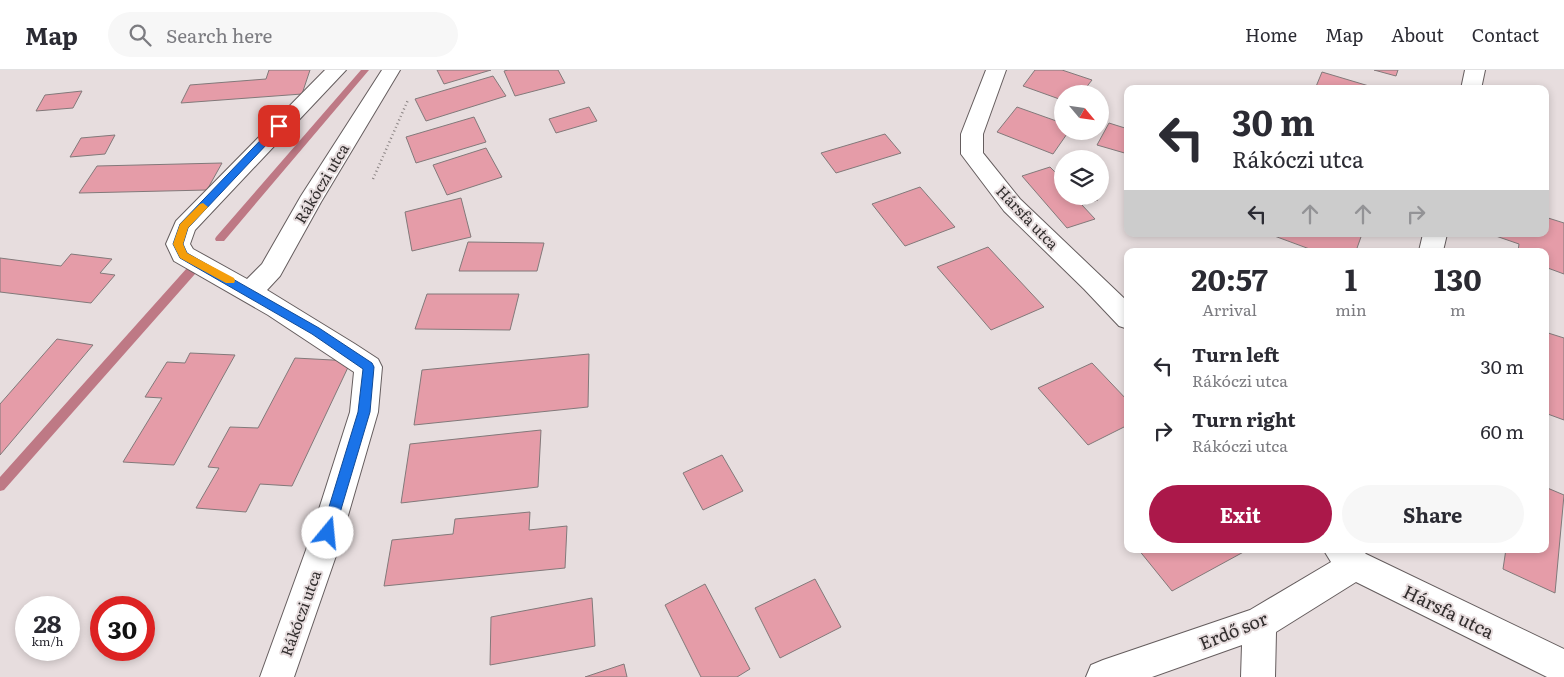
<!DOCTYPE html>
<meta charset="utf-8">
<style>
body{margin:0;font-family:Literata,serif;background:#f7f7f7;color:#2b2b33;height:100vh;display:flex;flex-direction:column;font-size:19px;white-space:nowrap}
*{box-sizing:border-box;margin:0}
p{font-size:16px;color:#7c7c81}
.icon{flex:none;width:28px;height:28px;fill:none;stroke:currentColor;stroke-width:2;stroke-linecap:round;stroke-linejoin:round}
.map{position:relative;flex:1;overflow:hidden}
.sheet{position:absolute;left:1124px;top:178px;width:425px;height:305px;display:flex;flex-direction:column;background:#fff;border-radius:10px;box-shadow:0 2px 8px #0003}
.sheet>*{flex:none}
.top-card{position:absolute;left:1124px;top:15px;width:425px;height:152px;border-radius:10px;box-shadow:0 2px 8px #0003;background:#fff;color:#2b2b33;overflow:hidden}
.needle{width:32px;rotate:119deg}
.tools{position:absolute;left:1054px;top:15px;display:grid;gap:10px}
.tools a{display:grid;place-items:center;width:55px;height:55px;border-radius:50%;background:#fff;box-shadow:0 2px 8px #0003;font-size:25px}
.speed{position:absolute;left:15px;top:526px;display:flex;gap:10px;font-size:25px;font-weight:700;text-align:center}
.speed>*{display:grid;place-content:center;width:65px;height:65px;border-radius:50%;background:#fff;box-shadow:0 2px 8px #0003;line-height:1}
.speed small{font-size:12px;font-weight:400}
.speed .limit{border:8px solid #d22;background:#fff;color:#111}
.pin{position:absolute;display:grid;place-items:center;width:42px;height:42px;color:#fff;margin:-21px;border-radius:10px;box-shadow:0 2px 8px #0006}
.me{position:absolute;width:55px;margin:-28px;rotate:17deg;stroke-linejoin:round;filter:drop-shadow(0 0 4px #0008)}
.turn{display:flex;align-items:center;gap:18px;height:105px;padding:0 25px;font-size:22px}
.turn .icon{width:65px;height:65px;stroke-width:2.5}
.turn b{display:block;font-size:35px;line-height:42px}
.lanes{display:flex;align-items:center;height:48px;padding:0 25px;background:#0003;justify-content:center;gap:25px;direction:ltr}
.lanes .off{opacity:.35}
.eta{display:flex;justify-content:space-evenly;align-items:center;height:85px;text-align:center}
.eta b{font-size:30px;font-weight:700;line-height:35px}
.button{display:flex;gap:10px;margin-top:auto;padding:10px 25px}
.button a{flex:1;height:58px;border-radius:30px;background:#ab184a;color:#fff;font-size:20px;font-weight:700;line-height:58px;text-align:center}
.button a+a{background:#f7f7f7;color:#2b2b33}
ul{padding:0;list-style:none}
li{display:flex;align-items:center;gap:15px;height:65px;padding:0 25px}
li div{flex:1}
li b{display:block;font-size:19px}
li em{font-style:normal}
header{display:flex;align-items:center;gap:30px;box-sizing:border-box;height:70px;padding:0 25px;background:#fff;border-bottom:1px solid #e1e1e2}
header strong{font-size:24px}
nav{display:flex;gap:28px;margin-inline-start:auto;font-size:18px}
.search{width:350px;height:45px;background:#f7f7f7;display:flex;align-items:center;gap:12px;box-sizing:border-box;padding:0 18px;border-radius:28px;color:#7c7c81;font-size:19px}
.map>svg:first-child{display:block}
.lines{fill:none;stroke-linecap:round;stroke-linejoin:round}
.stream{fill:#be7985;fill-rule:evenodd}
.building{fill:#e59ca8;stroke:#82797a}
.minor-casing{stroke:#655d5e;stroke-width:2}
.path{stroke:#8a8383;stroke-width:2.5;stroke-dasharray:1 3;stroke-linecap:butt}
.minor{fill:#fff;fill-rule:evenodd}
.route{fill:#1a73e8;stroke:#114b97}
.slow{fill:#f59e0b}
.labels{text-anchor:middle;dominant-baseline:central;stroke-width:4;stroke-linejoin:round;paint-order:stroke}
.street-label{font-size:15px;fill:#322e2e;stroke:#e7ddde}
.near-street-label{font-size:18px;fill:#322e2e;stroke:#e7ddde}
</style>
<header>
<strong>Map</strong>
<div class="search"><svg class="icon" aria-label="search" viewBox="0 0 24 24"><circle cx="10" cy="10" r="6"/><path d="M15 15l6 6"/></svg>Search here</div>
<nav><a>Home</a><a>Map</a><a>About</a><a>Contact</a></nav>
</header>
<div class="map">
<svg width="1564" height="607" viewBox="0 0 1564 607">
<rect width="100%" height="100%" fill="#e7ddde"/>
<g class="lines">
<path class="stream" d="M361,0H369L224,171H216L215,169L216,167Z
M191,197L196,201L195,204L4,420L0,421V407L187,198Z"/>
</g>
<path class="building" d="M269,0H310L302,24L181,33L190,15L266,9Z
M437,0H491L444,14Z
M508,0H558L565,13L515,26L504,1Z
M1035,0H1062L1092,10L1081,24H1062V30L1023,16Z
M1374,0H1398L1396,6Z
M1322,2L1379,19H1315Z
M493,6L506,26L426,51L415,29Z
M82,21L73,38L36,41L45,25Z
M589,37L597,51L556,63L549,49Z
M1017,37L1062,53V61H1069L1053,84L997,62Z
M474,47L486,72L416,93L406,67Z
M1109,53L1128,59V84L1097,75Z
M885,64L901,83L836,103L821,83Z
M115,65L105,84L70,87L81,68Z
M486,78L502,107L447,125L433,95Z
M222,93L207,120L79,123L97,96Z
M1050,97L1062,109V126H1095L1098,130L1082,135L1095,149L1067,158L1022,106Z
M920,117L955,157L905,176L872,134Z
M461,128L471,167L412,181L405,142Z
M1545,147L1564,153V204L1545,197V181H1518L1519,174L1490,164H1545Z
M1269,164H1362L1356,181H1315Z
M468,172L544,173L537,201H459Z
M988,177L1044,237L991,260L937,197Z
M71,184L112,189L100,203L115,205L91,233L0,222V188L61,196Z
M427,224H519L510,260L415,259Z
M1545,262L1564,268V350L1545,343Z
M57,269L93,275L0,385V334Z
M190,283L235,285L174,395L123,392L162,328L145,327L167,292L185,293Z
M589,284L588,337L414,355L422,300Z
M295,288L351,291L292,416L260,414L246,442L196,438L219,398L208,397L230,357L258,358Z
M1092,293L1128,331V355L1088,375L1038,318Z
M541,360L538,417L401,433L410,374Z
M722,385L743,421L703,440L683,403Z
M1545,417L1564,425L1555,523L1503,499L1506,479H1545Z
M530,442L529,460L567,456L565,498L384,516L392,470L453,464L455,449Z
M1138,479H1249L1172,521Z
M815,509L841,557L780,588L755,538Z
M705,514L750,599L737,607H701L665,535Z
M592,528L595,576L490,595L491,547Z
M624,594L627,607H585Z"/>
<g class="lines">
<g class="minor-casing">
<path id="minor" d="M325,0H346L195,160L190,174L193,179L247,209L262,194L301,126L382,0H400L321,132L280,206L267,220L355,274L378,289L382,297L378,342L338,480L294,607H260L306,480L350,342L354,302L268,245L174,191L166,174L176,151Z
M986,0H1006L983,64V83L1020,129L1128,232V259L1119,256L1084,219L1004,141L961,84V64Z
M1465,0H1485L1481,19H1461Z
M1423,164H1447L1443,181H1419Z
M1323,479H1361L1366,484L1564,579V607H1547L1356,512L1276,562L1275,607H1241L1242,575L1152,607H1086L1091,595L1103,590L1250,540L1331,492Z"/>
</g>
<path class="path" d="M373,109L408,30"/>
<use href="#minor" class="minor"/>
</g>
<path class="route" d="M276,54H282L284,56L188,158L183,174L187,183L319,258L372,293L374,297L370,342L334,463L332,467L328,469L323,467L321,463L358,342L363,299L312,264L180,188L173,174L180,154Z"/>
<path class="slow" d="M203,133L208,137L188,158L183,174L187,183L234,208L235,211L234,213H226L180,188L173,174L180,154L200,134Z"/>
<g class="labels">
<g class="street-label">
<text transform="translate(321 113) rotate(-59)">Rákóczi utca</text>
<text transform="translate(1028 147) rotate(46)">Hársfa utca</text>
<text transform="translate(300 543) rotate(-70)">Rákóczi utca</text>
</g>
<g class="near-street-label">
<text transform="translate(1449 541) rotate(26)">Hársfa utca</text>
<text transform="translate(1233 560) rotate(-22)">Erdő sor</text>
</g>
</g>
</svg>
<div class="tools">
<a><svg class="needle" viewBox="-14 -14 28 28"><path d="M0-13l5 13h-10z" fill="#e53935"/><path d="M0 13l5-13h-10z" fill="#7c7c81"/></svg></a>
<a><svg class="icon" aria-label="layers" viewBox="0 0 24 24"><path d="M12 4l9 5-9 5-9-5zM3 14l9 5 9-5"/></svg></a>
</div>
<div class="speed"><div>28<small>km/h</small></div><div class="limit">30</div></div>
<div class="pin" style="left:279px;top:56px;background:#d93025"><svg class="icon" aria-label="arrive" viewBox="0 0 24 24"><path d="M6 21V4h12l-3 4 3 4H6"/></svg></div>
<svg class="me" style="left:328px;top:463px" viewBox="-20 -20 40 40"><circle r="19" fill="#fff"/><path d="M0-13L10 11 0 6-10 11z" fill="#1a73e8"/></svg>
<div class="top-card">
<div class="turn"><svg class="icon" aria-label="left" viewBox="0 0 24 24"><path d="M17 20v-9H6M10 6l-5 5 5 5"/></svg><div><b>30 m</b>Rákóczi utca</div></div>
<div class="lanes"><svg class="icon" aria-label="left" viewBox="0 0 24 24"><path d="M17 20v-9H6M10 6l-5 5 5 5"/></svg><svg class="icon off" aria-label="ahead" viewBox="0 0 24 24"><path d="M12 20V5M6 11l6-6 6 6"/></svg><svg class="icon off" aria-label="ahead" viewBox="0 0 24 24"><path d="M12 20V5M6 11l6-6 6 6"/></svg><svg class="icon off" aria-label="right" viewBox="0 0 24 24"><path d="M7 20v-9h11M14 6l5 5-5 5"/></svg></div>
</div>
<section class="sheet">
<div class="eta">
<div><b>20:57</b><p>Arrival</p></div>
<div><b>1</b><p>min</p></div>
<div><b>130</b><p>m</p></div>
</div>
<ul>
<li><svg class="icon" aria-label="left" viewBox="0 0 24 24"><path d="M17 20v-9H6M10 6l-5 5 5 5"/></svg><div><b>Turn left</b><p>Rákóczi utca</p></div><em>30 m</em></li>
<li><svg class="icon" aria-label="right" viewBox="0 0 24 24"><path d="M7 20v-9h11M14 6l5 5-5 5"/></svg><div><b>Turn right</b><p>Rákóczi utca</p></div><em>60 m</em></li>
</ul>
<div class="button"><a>Exit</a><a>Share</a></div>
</section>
</div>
